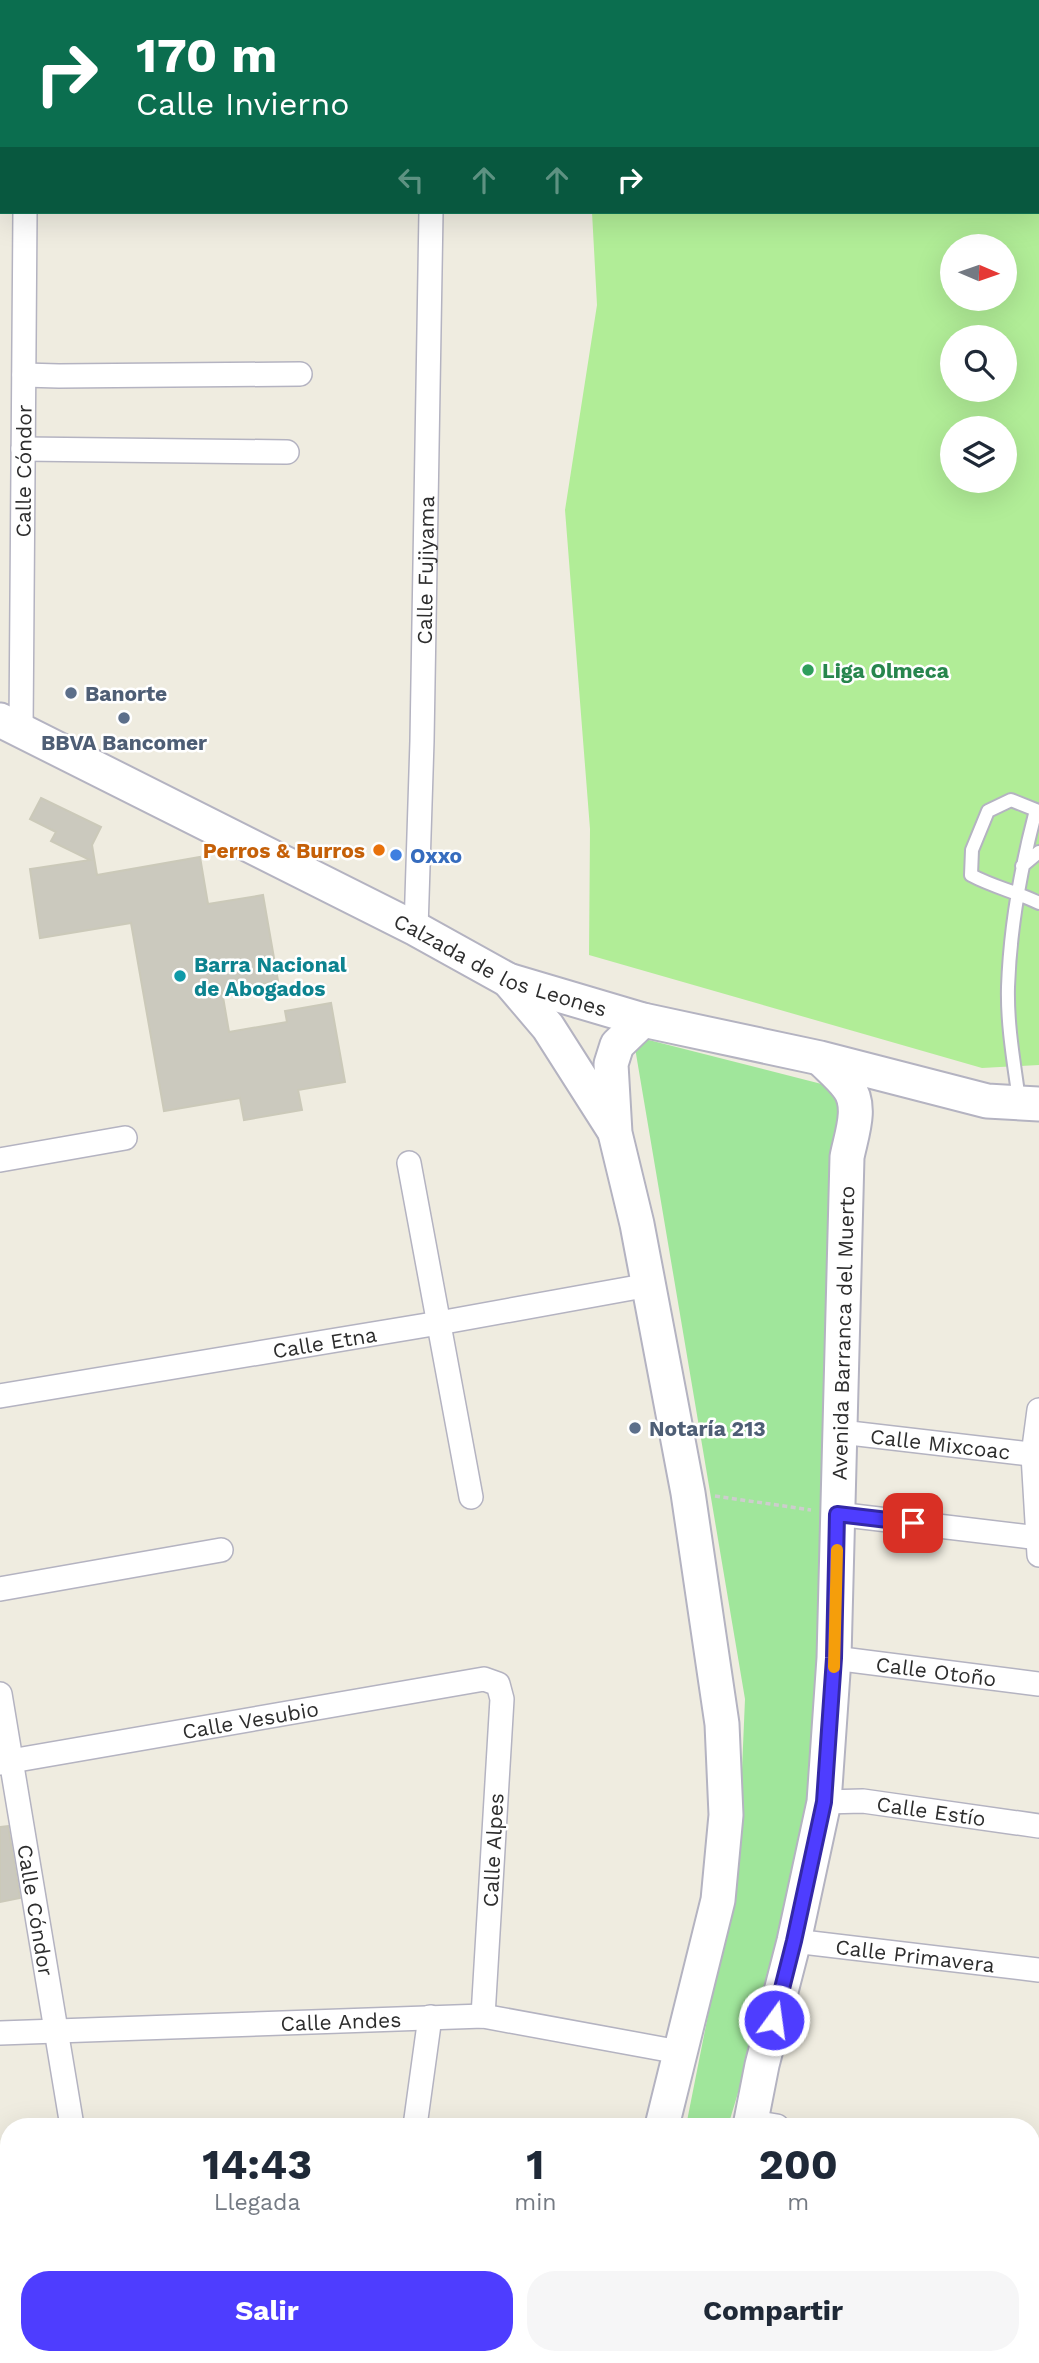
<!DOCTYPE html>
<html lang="es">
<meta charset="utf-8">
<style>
body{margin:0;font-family:"Work Sans",sans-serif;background:#f6f6f7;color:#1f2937;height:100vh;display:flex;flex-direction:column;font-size:26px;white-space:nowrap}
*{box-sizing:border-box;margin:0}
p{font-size:23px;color:#747a83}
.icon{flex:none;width:38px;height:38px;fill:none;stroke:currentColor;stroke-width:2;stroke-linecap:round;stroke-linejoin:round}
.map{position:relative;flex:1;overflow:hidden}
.panel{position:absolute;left:0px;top:2118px;width:1040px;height:247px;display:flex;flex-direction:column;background:#fff;border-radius:28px 28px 0 0;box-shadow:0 7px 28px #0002}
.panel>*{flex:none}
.top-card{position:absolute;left:0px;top:0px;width:1040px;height:214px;box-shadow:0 7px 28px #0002;background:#0b6e4f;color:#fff;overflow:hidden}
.needle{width:46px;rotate:92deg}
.fabs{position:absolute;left:940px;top:234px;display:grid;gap:14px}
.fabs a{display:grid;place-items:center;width:77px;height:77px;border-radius:50%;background:#fff;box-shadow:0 7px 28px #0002;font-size:35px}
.pin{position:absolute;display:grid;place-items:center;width:60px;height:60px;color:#fff;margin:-30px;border-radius:14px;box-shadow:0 4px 10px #0006}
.me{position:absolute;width:77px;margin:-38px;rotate:14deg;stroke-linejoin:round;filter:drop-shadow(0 0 5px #0008)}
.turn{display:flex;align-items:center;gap:24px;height:147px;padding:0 21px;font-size:32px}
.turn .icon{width:91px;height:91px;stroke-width:2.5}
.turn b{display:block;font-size:49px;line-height:60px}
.lanes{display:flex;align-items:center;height:66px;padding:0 21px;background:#0003;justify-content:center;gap:35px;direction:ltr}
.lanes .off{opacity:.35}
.eta{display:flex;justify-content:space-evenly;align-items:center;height:119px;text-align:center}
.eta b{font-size:42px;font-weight:700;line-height:49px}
.action{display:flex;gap:14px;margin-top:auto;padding:14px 21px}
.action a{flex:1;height:80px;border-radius:28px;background:#4e3dff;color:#fff;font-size:28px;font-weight:700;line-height:80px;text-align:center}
.action a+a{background:#f6f6f7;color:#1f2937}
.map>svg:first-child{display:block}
.green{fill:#a0e69b}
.pitch{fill:#b1ed97;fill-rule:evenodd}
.building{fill:#cbc9be;stroke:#cbc9b9;stroke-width:2}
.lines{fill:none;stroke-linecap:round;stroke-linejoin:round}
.service-casing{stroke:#b4b3c1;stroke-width:16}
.minor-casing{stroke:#b4b3c1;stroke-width:26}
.secondary-casing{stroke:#b4b3c1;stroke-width:37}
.motorway-casing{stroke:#cdcdcd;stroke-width:42}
.path{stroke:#cdcdcd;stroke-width:3.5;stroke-dasharray:5 3.5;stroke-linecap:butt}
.service{stroke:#fff;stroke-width:12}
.minor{stroke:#fff;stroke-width:23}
.secondary{stroke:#fff;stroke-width:33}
.motorway{stroke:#ffcf5a;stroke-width:38}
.route-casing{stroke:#3328a6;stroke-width:18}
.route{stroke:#4e3dff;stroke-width:12}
.slow{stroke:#f59e0b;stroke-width:12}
.leisure-dot{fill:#2e9e5b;stroke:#fff;stroke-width:2.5}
.service-dot{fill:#5c6f8a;stroke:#fff;stroke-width:2.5}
.food-dot{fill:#e8710a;stroke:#fff;stroke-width:2.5}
.shop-dot{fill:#3f7fe0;stroke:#fff;stroke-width:2.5}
.culture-dot{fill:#0f9aa8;stroke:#fff;stroke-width:2.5}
.labels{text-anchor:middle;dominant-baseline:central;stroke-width:5;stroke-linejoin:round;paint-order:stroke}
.street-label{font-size:21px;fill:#2d2d2d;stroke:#fff}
.leisure-label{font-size:21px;font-weight:bold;fill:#27864d;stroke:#fff;text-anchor:start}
.service-label{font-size:21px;font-weight:bold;fill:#4e5e75;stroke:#fff;text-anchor:start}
.food-label{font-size:21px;font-weight:bold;fill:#c56008;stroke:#fff;text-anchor:end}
.shop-label{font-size:21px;font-weight:bold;fill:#366cbe;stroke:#fff;text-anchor:start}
.culture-label{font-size:21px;font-weight:bold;fill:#0d838f;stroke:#fff;text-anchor:start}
</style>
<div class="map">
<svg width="1039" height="2363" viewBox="0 0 1039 2363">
<rect width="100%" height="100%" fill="#efece0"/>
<path class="green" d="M633,1036L845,1090L832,1150L823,1414L817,1770L785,1937L728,2126H686L738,1864L745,1699Z"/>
<path class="pitch" d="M670,0H1039V1065L982,1068L589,955L590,829L565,510L597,305L592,212H1038V2H669ZM952,247H1004V299H952ZM952,338H1004V390H952ZM952,429H1004V481H952Z"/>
<path class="building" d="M41,798L101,827L92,845L97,875L200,857L208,904L263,895L278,981L222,991L229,1032L287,1022L285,1011L331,1003L345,1082L298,1090L302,1110L244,1120L240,1098L164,1111L131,923L40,938L30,869L90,860L51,841L56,832L30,819Z
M8,1826L20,1898L0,1902V1827Z"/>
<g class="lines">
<g class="service-casing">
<path id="service" d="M1021,0L1022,2
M1038,42L1039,45
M0,136H2
M1022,866L1039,852
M1019,1100C1014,1063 1007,1025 1008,987C1010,928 1021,867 1036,810L1011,800L988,811L972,850L971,875C993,887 1017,892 1039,903"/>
</g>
<g class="minor-casing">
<g id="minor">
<path d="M27,2V0"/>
<path d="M435,2V0"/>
<path d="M539,2V0"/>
<path d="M661,2L662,0"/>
<path d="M24,375L59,376L300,374"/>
<path d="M23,449L287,452"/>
<path id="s1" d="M21,730L25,212"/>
<path id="s2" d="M416,929L422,741L431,212"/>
<path d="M0,1160L125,1138"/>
<path d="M409,1163L471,1497"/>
<path id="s3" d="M0,1396L439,1323L649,1285"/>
<path d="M1039,1410L1033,1455L1039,1555"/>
<path id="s4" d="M841,1432L1039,1455"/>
<path d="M837,1514L1039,1538"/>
<path d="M0,1589L221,1550"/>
<path id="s5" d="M834,1658L1039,1684"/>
<path id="s6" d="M0,1694L72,2126"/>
<path id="s7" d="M0,1763L484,1679L498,1684L502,1699L483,2016"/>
<path id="s8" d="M824,1802L863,1801L1039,1826"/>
<path id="s9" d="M794,1941L1039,1970"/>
<path id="s10" d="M0,2033L483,2016L679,2052"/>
<path d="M751,2122L777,2126"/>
<path d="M415,2126L430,2017"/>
<path d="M1031,2166L1039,2167"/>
<path d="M1031,2336L1039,2337"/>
</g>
</g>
<g class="secondary-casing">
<g id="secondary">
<path id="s11" d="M0,720L416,929L508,980L643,1020L820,1058L987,1101L1039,1104"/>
<path d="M508,980L548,1027L613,1129"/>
<path d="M643,1020L617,1045L611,1064L615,1133L637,1224L688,1493L722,1724L726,1815L718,1900L662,2126"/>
<path id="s12" d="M750,2126L762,2065L794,1941L824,1802L834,1658L847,1157C851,1136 863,1106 848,1087C841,1077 830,1068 821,1059"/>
<path d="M0,2289L9,2292"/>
<path d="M204,2356L227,2363"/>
<path d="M301,2356L382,2363"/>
<path d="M605,2363L607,2356"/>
<path d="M683,2363L685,2356"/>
</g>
</g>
<g class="motorway-casing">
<path id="motorway" d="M0,2327L9,2330
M0,2356L21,2363
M74,2356L93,2363"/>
</g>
<path class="path" d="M715,1496L811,1510"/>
<use href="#service" class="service"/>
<use href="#minor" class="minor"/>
<use href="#secondary" class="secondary"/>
<use href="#motorway" class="motorway"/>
</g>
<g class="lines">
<g class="route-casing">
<path id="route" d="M774,2020L794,1941L824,1802L834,1658L837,1514L913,1523"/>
</g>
<use href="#route" class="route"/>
<path class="slow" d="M834,1667L837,1550"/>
</g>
<circle class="leisure-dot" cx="808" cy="670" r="7"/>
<g class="service-dot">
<circle cx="71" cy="693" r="7"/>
<circle cx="124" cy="718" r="7"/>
<circle cx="635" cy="1428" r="7"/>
</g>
<circle class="food-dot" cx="379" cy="850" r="7"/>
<circle class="shop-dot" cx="396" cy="855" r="7"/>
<circle class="culture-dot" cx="180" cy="976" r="7"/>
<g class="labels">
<g class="street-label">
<text stroke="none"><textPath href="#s1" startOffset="259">Calle Cóndor</textPath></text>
<text stroke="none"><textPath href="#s2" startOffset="359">Calle Fujiyama</textPath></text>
<text stroke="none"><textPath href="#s11" startOffset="558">Calzada de los Leones</textPath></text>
<text stroke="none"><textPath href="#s12" startOffset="802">Avenida Barranca del Muerto</textPath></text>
<text stroke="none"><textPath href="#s3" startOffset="329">Calle Etna</textPath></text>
<text stroke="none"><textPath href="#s4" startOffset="100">Calle Mixcoac</textPath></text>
<text stroke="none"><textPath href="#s5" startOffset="103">Calle Otoño</textPath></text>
<text stroke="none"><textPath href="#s7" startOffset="254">Calle Vesubio</textPath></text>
<text stroke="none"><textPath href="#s8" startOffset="108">Calle Estío</textPath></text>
<text transform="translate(493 1850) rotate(-87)">Calle Alpes</text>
<text stroke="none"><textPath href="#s6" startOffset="219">Calle Cóndor</textPath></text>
<text stroke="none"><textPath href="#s9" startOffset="122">Calle Primavera</textPath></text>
<text stroke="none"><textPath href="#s10" startOffset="341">Calle Andes</textPath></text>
</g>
<g class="leisure-label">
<text x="822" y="670">Liga Olmeca</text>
</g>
<g class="service-label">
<text x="85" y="693">Banorte</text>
<text x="124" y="742" text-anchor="middle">BBVA Bancomer</text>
<text x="649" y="1428">Notaría 213</text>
</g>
<g class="food-label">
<text x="365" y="850">Perros &amp; Burros</text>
</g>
<g class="shop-label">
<text x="410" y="855">Oxxo</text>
</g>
<g class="culture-label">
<text x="194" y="964">Barra Nacional<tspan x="194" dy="24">de Abogados</tspan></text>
</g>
</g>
</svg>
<div class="fabs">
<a><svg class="needle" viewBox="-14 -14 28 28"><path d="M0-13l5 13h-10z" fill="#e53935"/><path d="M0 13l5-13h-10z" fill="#747a83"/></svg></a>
<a><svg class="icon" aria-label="search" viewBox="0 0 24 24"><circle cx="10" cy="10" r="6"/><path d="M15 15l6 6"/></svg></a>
<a><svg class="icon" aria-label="layers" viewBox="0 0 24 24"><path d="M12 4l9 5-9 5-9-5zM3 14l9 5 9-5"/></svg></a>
</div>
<div class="pin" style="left:913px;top:1523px;background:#d93025"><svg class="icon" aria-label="arrive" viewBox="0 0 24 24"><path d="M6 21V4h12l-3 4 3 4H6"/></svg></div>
<svg class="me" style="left:774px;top:2020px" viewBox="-20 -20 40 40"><circle r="17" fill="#4e3dff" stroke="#fff" stroke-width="3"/><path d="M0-11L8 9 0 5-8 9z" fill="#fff"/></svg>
<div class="top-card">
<div class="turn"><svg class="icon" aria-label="right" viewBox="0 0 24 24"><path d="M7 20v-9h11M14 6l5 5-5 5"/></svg><div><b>170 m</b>Calle Invierno</div></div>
<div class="lanes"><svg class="icon off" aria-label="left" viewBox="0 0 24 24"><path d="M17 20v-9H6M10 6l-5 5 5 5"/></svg><svg class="icon off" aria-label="ahead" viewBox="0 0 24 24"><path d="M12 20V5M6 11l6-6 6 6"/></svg><svg class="icon off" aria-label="ahead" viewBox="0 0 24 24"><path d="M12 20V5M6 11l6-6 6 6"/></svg><svg class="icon" aria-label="right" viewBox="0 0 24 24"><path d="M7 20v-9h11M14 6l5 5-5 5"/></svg></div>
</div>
<section class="panel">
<div class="eta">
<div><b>14:43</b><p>Llegada</p></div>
<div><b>1</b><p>min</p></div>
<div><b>200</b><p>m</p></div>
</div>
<div class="action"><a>Salir</a><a>Compartir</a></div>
</section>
</div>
